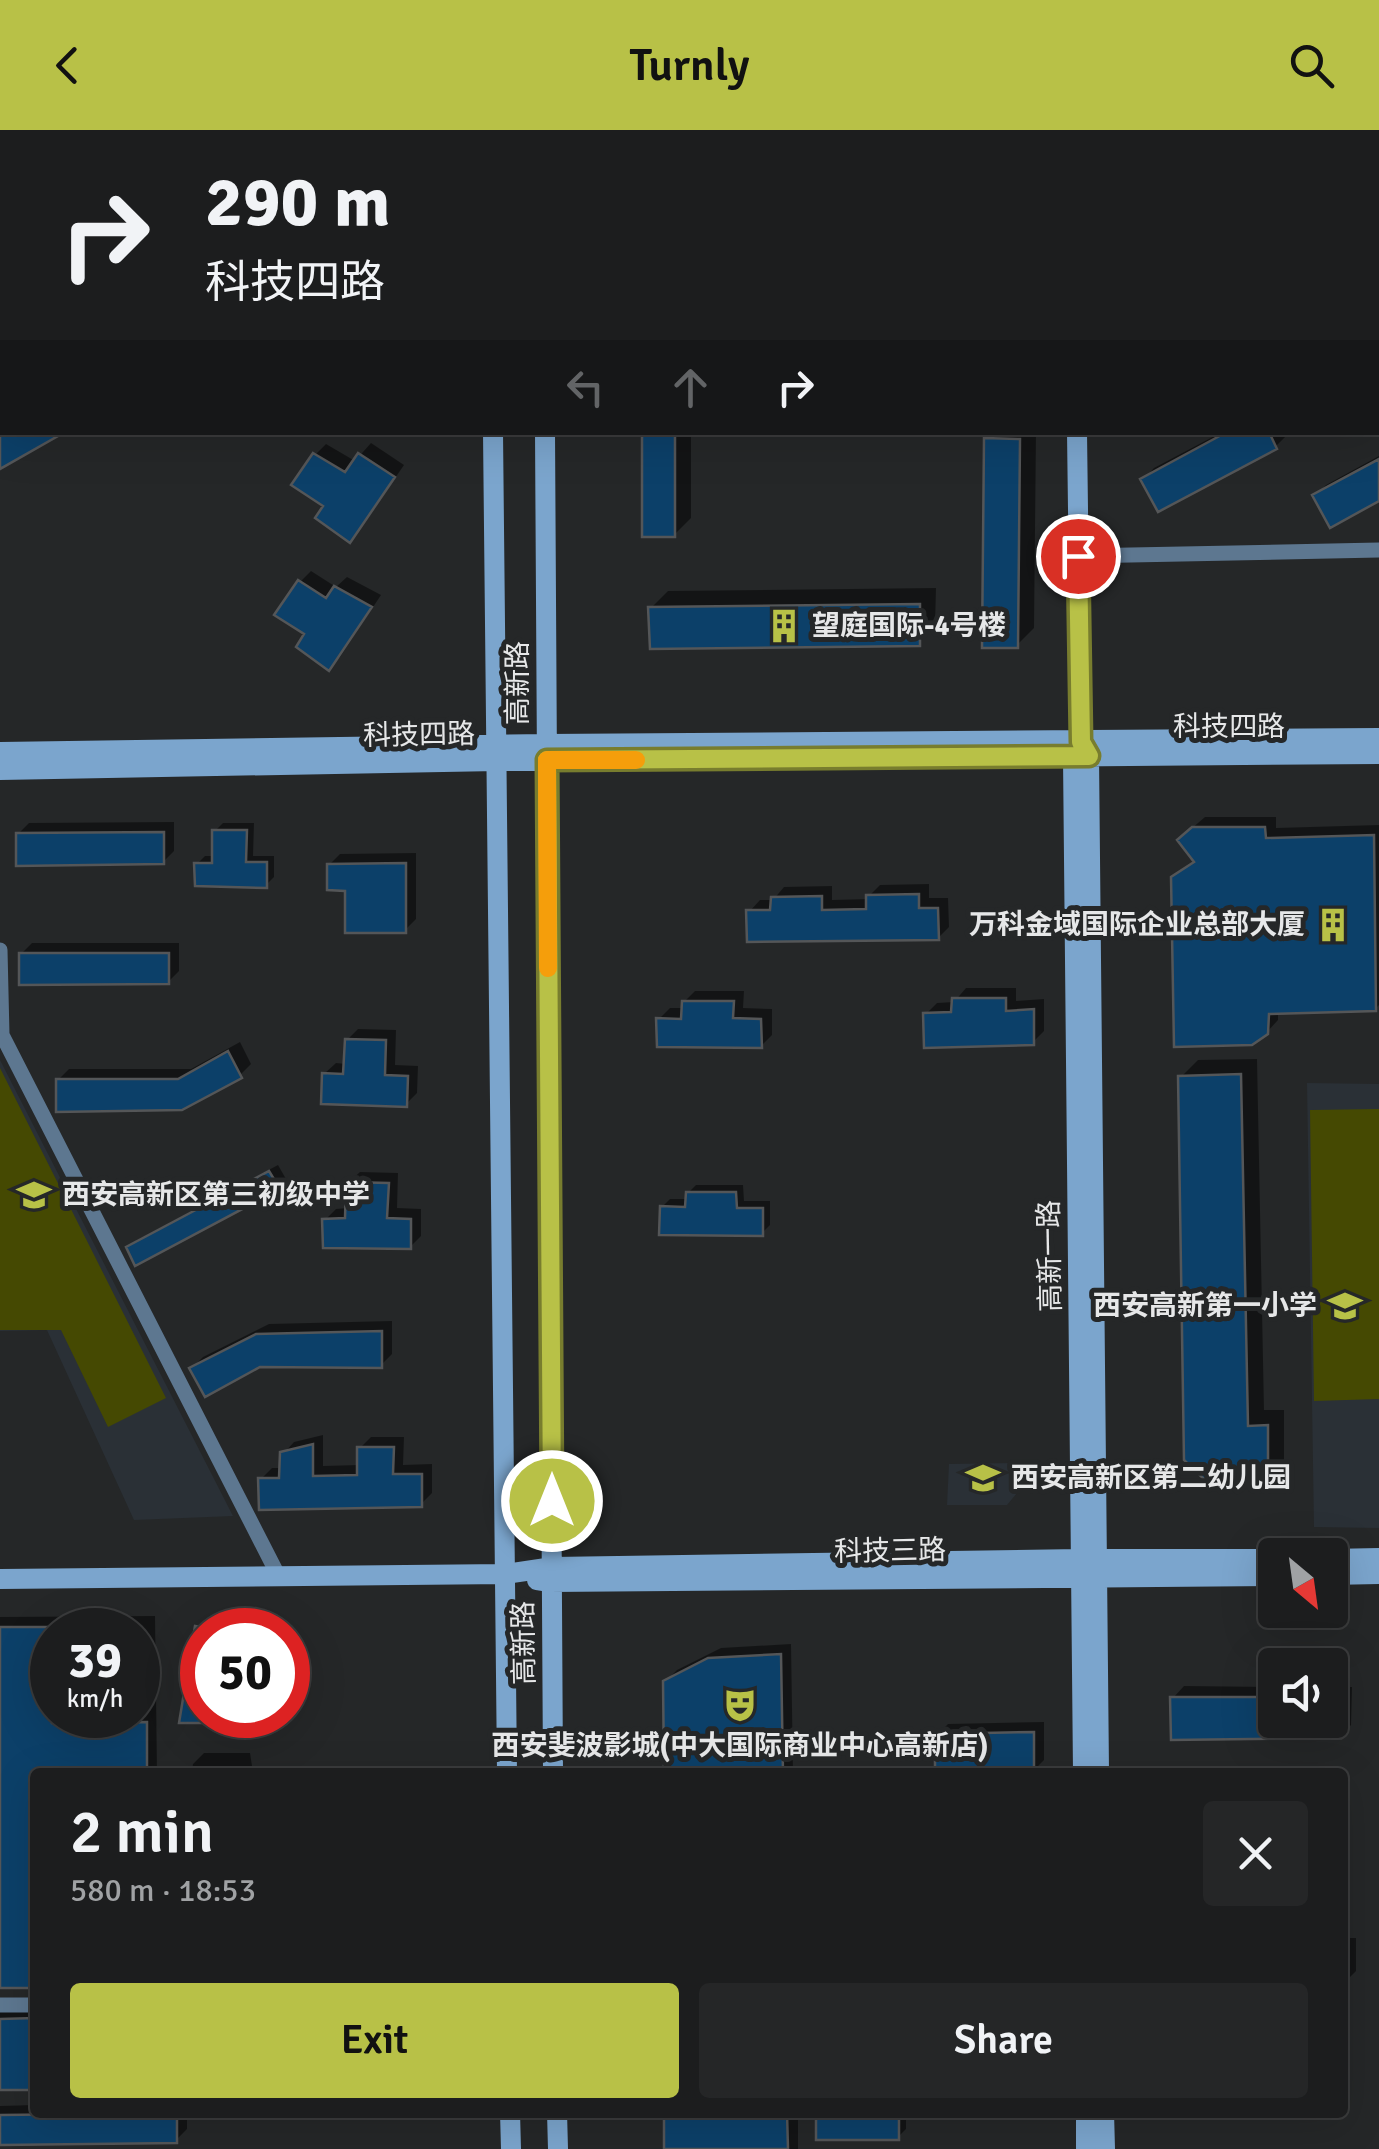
<!DOCTYPE html>
<meta charset="utf-8">
<style>
body{margin:0;font-family:Signika,"Noto Sans SC",sans-serif;background:#252627;color:#f1f3f6;height:100vh;display:flex;flex-direction:column;font-size:38px;white-space:nowrap}
*{box-sizing:border-box;margin:0}
p{font-size:32px;color:#a0a2a4}
.icon{flex:none;width:55px;height:55px;fill:none;stroke:currentColor;stroke-width:2;stroke-linecap:round;stroke-linejoin:round}
.map{position:relative;flex:1;overflow:hidden}
.details{position:absolute;left:30px;top:1638px;width:1318px;height:350px;display:flex;flex-direction:column;background:#1c1d1e;border-radius:10px;box-shadow:0 10px 40px #0002,0 0 0 2px #3a3b3c}
.details>*{flex:none}
.top-card{position:absolute;left:0px;top:0px;width:1380px;height:305px;box-shadow:0 10px 40px #0002,0 0 0 2px #3a3b3c;background:#1c1d1e;color:#f1f3f6;overflow:hidden}
.needle{width:65px;rotate:151deg}
.fabs{position:absolute;left:1258px;top:1408px;display:grid;gap:20px}
.fabs a{display:grid;place-items:center;width:90px;height:90px;border-radius:10px;background:#1c1d1e;box-shadow:0 10px 40px #0002,0 0 0 2px #3a3b3c;font-size:50px}
.speed{position:absolute;left:30px;top:1478px;display:flex;gap:20px;font-size:50px;font-weight:700;text-align:center}
.speed>*{display:grid;place-content:center;width:130px;height:130px;border-radius:50%;background:#1c1d1e;box-shadow:0 10px 40px #0002,0 0 0 2px #3a3b3c;line-height:1}
.speed small{font-size:25px;font-weight:400}
.speed .limit{border:15px solid #d22;background:#fff;color:#111}
.pin{position:absolute;display:grid;place-items:center;width:85px;height:85px;color:#fff;margin:-42px;border:5px solid #fff;border-radius:50%;box-shadow:0 2px 10px #0007}
.me{position:absolute;width:110px;margin:-55px;rotate:0deg;stroke-linejoin:round;filter:drop-shadow(0 0 8px #0008)}
.turn{display:flex;align-items:center;gap:35px;height:210px;padding:0 40px;font-size:45px}
.turn .icon{width:130px;height:130px;stroke-width:2.5}
.turn b{display:block;font-size:70px;line-height:85px}
.lanes{display:flex;align-items:center;height:95px;padding:0 40px;background:#0003;justify-content:center;gap:50px;direction:ltr}
.lanes .off{opacity:.35}
.round{display:grid;place-items:center;flex:none;width:105px;height:105px;border-radius:10px;background:#252627}
.headline{display:flex;align-items:center;justify-content:space-between;height:170px;padding:0 40px}
h1{font-size:60px;font-weight:600;line-height:75px}
.primary-button{display:flex;gap:20px;margin-top:auto;padding:20px 40px}
.primary-button a{flex:1;height:115px;border-radius:10px;background:#b8c147;color:#111;font-size:40px;font-weight:600;line-height:115px;text-align:center}
.primary-button a+a{background:#252627;color:#f1f3f6}
header{display:flex;justify-content:space-between;align-items:center;height:130px;padding:0 40px;background:#b8c147;color:#111;font-size:45px;font-weight:600}
.map>svg:first-child{display:block}
.built{fill:#2a3036}
.green{fill:#454902}
.shadow{fill:#0007;fill-rule:evenodd}
.building{fill:#0c4069;stroke:#545658;stroke-width:2.5}
.lines{fill:none;stroke-linecap:round;stroke-linejoin:round}
.street{stroke:#5d7790;stroke-width:15}
.secondary{stroke:#7ba5cd;stroke-width:20}
.route-casing{stroke:#787d2e;stroke-width:25}
.route{stroke:#b8c147;stroke-width:18}
.slow{stroke:#f59e0b;stroke-width:18}
.labels{text-anchor:middle;dominant-baseline:central;stroke-width:10;stroke-linejoin:round;paint-order:stroke}
.poi-label{font-size:28px;font-weight:bold;fill:#e6e7e8;stroke:#252728;text-anchor:start}
.street-label{font-size:28px;fill:#e6e7e8;stroke:#252728}
</style>
<header><svg class="icon" aria-label="back" viewBox="0 0 24 24"><path d="M15 5l-7 7 7 7"/></svg>Turnly<svg class="icon" aria-label="search" viewBox="0 0 24 24"><circle cx="10" cy="10" r="6"/><path d="M15 15l6 6"/></svg></header>
<div class="map">
<svg width="1379" height="2019" viewBox="0 0 1379 2019">
<rect width="100%" height="100%" fill="#252728"/>
<path class="built" d="M0,930L233,1386L134,1390L47,1200L0,1201Z
M1307,953L1379,954V1398L1314,1397Z
M1016,1333L1017,1363L1007,1375H947L949,1334Z"/>
<path class="green" d="M0,938L166,1268L108,1297L61,1200H0Z
M1379,979V1269L1314,1271L1310,980Z"/>
<path class="shadow" d="M633,0H777V2H633Z
M1270,0H1332L1328,2H1265Z
M0,24L2,25V63L0,62Z
M1379,127V169L1378,170V128Z
M645,302H691V388L674,405Z
M994,302H1036L1034,498L1017,515L987,309Z
M1222,302H1285L1286,306L1275,317L1144,349L1154,338Z
M371,313L404,335L360,399L350,410L327,375L315,325L326,314L355,331Z
M1379,326V368L1315,366L1326,355Z
M311,441L336,457L347,447L381,465L340,527L329,538L307,503L300,452Z
M936,458L935,496L918,513L651,478L668,461Z
M1205,687H1276V698L1379,695V875L1375,879L1278,881V890L1267,902L1173,748L1195,730L1191,699Z
M174,692V721L163,732L18,704L29,693Z
M223,693H254L253,726H274V747L266,755L197,734L205,726H215V701Z
M416,723V789L405,800L347,758L329,735L340,724Z
M929,754V768H948L949,797L938,808L749,782L760,770H773L784,757L832,756V770L869,769V766L880,755Z
M32,813H179V841L168,852L21,824Z
M966,858H1016V871L1044,869V901L1033,912L926,884L937,873L954,872Z
M695,861H744L743,878L772,879V905L761,916L659,889L670,878H684V872Z
M358,899L396,900L395,935L418,936L417,963L406,974L324,944L336,933L346,934L347,910Z
M240,912L251,934L240,945L181,977L58,950L69,939H191Z
M1257,929L1264,1280H1284V1333L1267,1350L1209,1351L1181,947L1198,930Z
M278,1035L286,1049L279,1057L129,1118L137,1110Z
M360,1042L398,1043L397,1078L421,1079V1106L410,1117L325,1090L336,1079L348,1078V1053Z
M696,1055H743L744,1071H770V1095L762,1103L662,1077L670,1069H688V1063Z
M392,1191V1224L381,1235H260L192,1238L203,1227L269,1194Z
M323,1305V1336L359,1335L360,1318L371,1307H404L403,1335L432,1334V1363L421,1374L261,1349L272,1338H282L283,1324L294,1312Z
M155,1486L157,1642H35V1856H0V1487ZM52,1500H138V1585H52Z
M202,1510V1585H257L252,1590H182L194,1519Z
M791,1514L793,1642H666L665,1552L677,1540L721,1518Z
M1184,1556L1275,1557V1590H1330V1557H1352L1351,1595L1340,1606L1173,1568Z
M1044,1592V1630L1033,1641L938,1642L937,1605L948,1594Z
M204,1623H250L253,1642H192L193,1634Z
M1342,1666H1348L1347,1699L1342,1704Z
M1342,1808H1356V1841L1345,1852H1342Z
M35,1878V1957L0,1958V1879Z
M35,1975V1982H187V1999L176,2010L0,2013V1976Z
M666,1982H798V2019H666Z
M819,1982H906V1999L898,2007Z"/>
<path class="building" d="M0,302H65L0,339Z
M642,302H675V407H642Z
M1227,302H1269L1277,319L1158,382L1140,349Z
M984,308L1020,309L1018,518H982Z
M313,323L345,342L358,323L395,347L350,413L315,388L323,376L291,355Z
M1379,329V371L1330,398L1312,365Z
M298,450L326,468L334,456L372,477L329,541L296,517L304,504L274,485Z
M920,474V516L650,519L648,477Z
M1192,697H1265L1266,708L1374,705L1376,881L1269,884L1268,904L1252,915L1174,917L1171,747L1194,732L1177,710Z
M212,700H247L246,732H267V758L195,756L194,733H212Z
M164,702V734L16,736V703Z
M406,733V803H345V761L327,760V734Z
M919,764V778H938L939,810L747,812L746,780H770L771,767L822,766V780L866,779V765Z
M19,823H169V854L19,855Z
M952,868H1006V881L1034,879V915L924,918L923,883L951,882Z
M682,871H734L733,888L761,889L762,918L657,917L656,888L681,889Z
M345,909L386,910L385,945L408,946L407,977L321,974L322,943L343,944Z
M228,921L242,948L182,980L56,982V949H178Z
M1241,944L1248,1296L1268,1295V1352L1208,1353L1184,1330L1178,946Z
M269,1041L280,1059L135,1136L126,1117Z
M346,1052L389,1053L387,1088L411,1089V1119L323,1118L322,1089L345,1088Z
M686,1062H736L737,1078H763V1106L659,1105L660,1076L685,1077Z
M382,1201V1238L260,1237L205,1267L189,1238L256,1204Z
M313,1314V1346L357,1345V1317H394L393,1344H422V1377L259,1380L258,1348H279L280,1322Z
M195,1496L202,1497V1593H179Z
M0,1497H52V1593L147,1592V1642H35V1858H0Z
M781,1524L783,1642H664L663,1551L708,1528Z
M1170,1567H1275V1590H1342L1341,1608L1171,1610Z
M1034,1602V1642H935V1604Z
M35,1888V1960H0V1889Z
M664,1982H787L788,2019H664Z
M816,1982H899V2010H816Z
M177,1983V2013L0,2015V1985Z"/>
<g class="lines">
<path class="street" d="M0,136L2,134
M1079,426L1379,420
M0,820L2,905L278,1445
M0,1875H35"/>
<path class="secondary" d="M490,0V2
M540,0V2
M1075,0V2
M493,302L507,1642
M545,302L553,1642
M1077,302L1081,612L1089,626L1099,1642
M1078,618L1073,627L1083,1642
M0,622L546,614L1379,608
M0,640L497,631L1379,624
M1330,1429L1379,1428
M1330,1445L1379,1444
M0,1449L506,1444L553,1437L1080,1429H1275
M537,1450L550,1452L1275,1446
M510,1982L511,2019
M557,1982L558,2019
M1086,1982V2019
M1104,1982L1105,2019"/>
</g>
<g class="lines">
<g class="route-casing">
<path id="route" d="M552,1371L547,630L1089,626L1081,612L1078,426"/>
</g>
<use href="#route" class="route"/>
<path class="slow" d="M548,838L547,630H636"/>
</g>
<defs>
<g id="building-bare" transform="scale(2.7)"><path d="M-4-6H4V6H1V3H-1V6H-4ZM-2.5-4.3h1.7v1.8h-1.7ZM.8-4.3h1.7v1.8H.8ZM-2.5-1h1.7V.8h-1.7ZM.8-1h1.7V.8H.8Z" fill="#b8c147" stroke="#252728" stroke-width="2.5" paint-order="stroke"/></g>
<g id="school-bare" transform="scale(2.7)"><path d="M0-5L7-2L0 1L-7-2ZM-4 1L0 2.5L4 1V4Q0 6-4 4Z" fill="#b8c147" stroke="#252728" stroke-width="2.5" paint-order="stroke"/></g>
<g id="theatre-bare" transform="scale(2.7)"><path d="M-5-5.5Q0-4 5-5.5V0Q5 5 0 6Q-5 5-5 0ZM-3.3-2.5H-1v1.5H-3.3ZM1-2.5H3.3v1.5H1ZM-2.8 1Q0 5.5 2.8 1Z" fill="#b8c147" stroke="#252728" stroke-width="2.5" paint-order="stroke"/></g>
</defs>
<g fill-rule="evenodd">
<use href="#building-bare" x="784" y="496"/>
<use href="#building-bare" x="1333" y="795"/>
<use href="#school-bare" x="34" y="1065"/>
<use href="#school-bare" x="1345" y="1176"/>
<use href="#school-bare" x="983" y="1348"/>
<use href="#theatre-bare" x="740" y="1575"/>
</g>
<g class="labels">
<g class="poi-label">
<text x="812" y="496">望庭国际-4号楼</text>
<text x="1305" y="795" text-anchor="end">万科金域国际企业总部大厦</text>
<text x="62" y="1065">西安高新区第三初级中学</text>
<text x="1317" y="1176" text-anchor="end">西安高新第一小学</text>
<text x="1011" y="1348">西安高新区第二幼儿园</text>
<text x="740" y="1616" text-anchor="middle">西安斐波影城(中大国际商业中心高新店)</text>
</g>
<g class="street-label">
<text transform="translate(518 553) rotate(-90)">高新路</text>
<text x="1229" y="597">科技四路</text>
<text transform="translate(419 605) rotate(-1)">科技四路</text>
<text transform="translate(1050 1126) rotate(-91)">高新一路</text>
<text transform="translate(890 1421) rotate(-1)">科技三路</text>
<text transform="translate(524 1513) rotate(-91)">高新路</text>
</g>
</g>
</svg>
<div class="fabs">
<a><svg class="needle" viewBox="-14 -14 28 28"><path d="M0-13l5 13h-10z" fill="#e53935"/><path d="M0 13l5-13h-10z" fill="#a0a2a4"/></svg></a>
<a><svg class="icon" aria-label="sound" viewBox="0 0 24 24"><path d="M4 9h4l5-4v14l-5-4H4zM17 9q2 3 0 6"/></svg></a>
</div>
<div class="speed"><div>39<small>km/h</small></div><div class="limit">50</div></div>
<div class="pin" style="left:1078px;top:426px;background:#d93025"><svg class="icon" aria-label="arrive" viewBox="0 0 24 24"><path d="M6 21V4h12l-3 4 3 4H6"/></svg></div>
<svg class="me" style="left:552px;top:1371px" viewBox="-20 -20 40 40"><circle r="17" fill="#b8c147" stroke="#fff" stroke-width="3"/><path d="M0-11L8 9 0 5-8 9z" fill="#fff"/></svg>
<div class="top-card">
<div class="turn"><svg class="icon" aria-label="right" viewBox="0 0 24 24"><path d="M7 20v-9h11M14 6l5 5-5 5"/></svg><div><b>290 m</b>科技四路</div></div>
<div class="lanes"><svg class="icon off" aria-label="left" viewBox="0 0 24 24"><path d="M17 20v-9H6M10 6l-5 5 5 5"/></svg><svg class="icon off" aria-label="ahead" viewBox="0 0 24 24"><path d="M12 20V5M6 11l6-6 6 6"/></svg><svg class="icon" aria-label="right" viewBox="0 0 24 24"><path d="M7 20v-9h11M14 6l5 5-5 5"/></svg></div>
</div>
<section class="details">
<div class="headline"><div><h1>2 min</h1><p>580 m · 18:53</p></div><a class="round"><svg class="icon" aria-label="close" viewBox="0 0 24 24"><path d="M6 6l12 12M18 6L6 18"/></svg></a></div>
<div class="primary-button"><a>Exit</a><a>Share</a></div>
</section>
</div>
